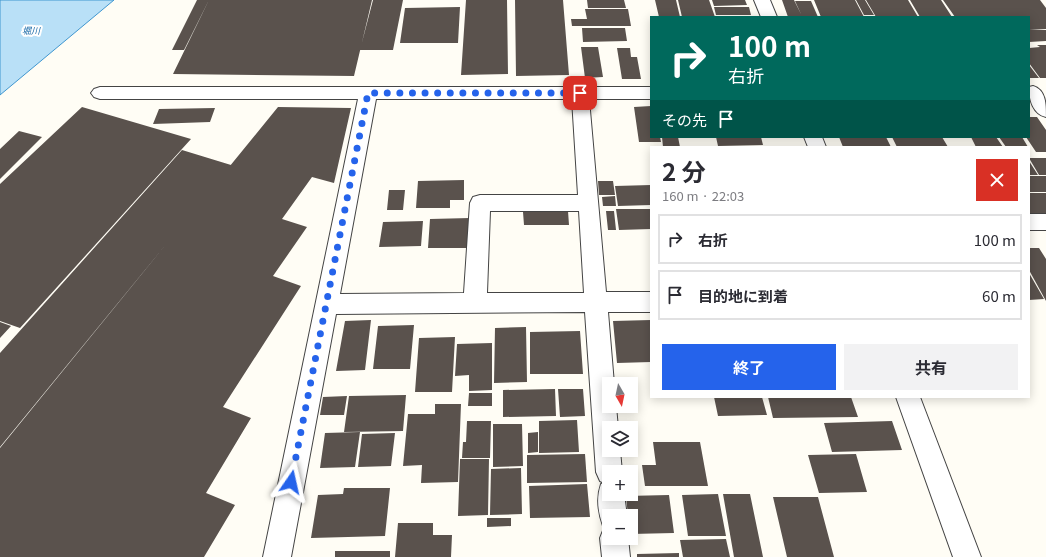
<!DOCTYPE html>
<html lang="ja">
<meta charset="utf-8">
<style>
body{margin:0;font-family:Georgia,"Noto Sans JP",serif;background:#f2f2f3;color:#2b2b33;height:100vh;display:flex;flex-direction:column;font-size:15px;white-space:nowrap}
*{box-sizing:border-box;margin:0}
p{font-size:13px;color:#7c7c81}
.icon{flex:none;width:22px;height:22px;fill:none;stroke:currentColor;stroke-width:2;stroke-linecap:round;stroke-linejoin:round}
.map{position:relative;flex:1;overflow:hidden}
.sheet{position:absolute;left:650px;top:146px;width:380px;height:252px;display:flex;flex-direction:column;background:#fff;border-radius:0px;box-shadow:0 2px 10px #0003}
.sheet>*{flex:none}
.hud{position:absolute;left:650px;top:16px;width:380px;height:122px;border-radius:0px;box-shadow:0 2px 10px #0003;background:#00695c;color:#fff;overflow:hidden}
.needle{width:26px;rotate:171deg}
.buttons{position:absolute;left:602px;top:377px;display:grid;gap:8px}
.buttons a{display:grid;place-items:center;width:36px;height:36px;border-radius:0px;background:#fff;box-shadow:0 2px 10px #0003;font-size:20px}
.pin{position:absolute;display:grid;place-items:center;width:34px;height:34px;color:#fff;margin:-17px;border-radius:8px;box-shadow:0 2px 6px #0006}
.me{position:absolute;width:44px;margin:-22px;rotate:11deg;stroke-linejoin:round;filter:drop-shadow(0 0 3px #0008)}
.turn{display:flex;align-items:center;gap:14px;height:84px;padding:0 12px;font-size:18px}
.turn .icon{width:52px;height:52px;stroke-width:2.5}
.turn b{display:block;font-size:28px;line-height:34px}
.then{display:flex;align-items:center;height:38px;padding:0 12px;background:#0003;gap:8px;font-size:15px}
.round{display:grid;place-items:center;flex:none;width:42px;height:42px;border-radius:0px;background:#f2f2f3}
.headline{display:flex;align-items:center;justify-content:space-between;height:68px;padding:0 12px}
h1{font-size:24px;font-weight:700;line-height:30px}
.action{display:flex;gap:8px;margin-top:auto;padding:8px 12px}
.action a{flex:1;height:46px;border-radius:0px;background:#2563eb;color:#fff;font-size:16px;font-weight:700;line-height:46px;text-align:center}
.action a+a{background:#f2f2f3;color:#2b2b33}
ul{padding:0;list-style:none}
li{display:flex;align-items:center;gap:12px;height:50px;margin:0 8px 6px;padding:0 4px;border:2px solid #e1e1e2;border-radius:0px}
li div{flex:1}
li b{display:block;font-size:15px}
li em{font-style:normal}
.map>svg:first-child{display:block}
.water{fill:#b9e0f7;stroke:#3f96cf}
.building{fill:#5a524d}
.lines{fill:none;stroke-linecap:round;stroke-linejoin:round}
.minor-casing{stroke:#444;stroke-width:2}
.minor{fill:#fff;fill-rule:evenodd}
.route{stroke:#2563eb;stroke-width:7;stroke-dasharray:0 12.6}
.labels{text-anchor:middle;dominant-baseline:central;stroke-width:4;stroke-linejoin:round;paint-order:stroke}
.far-water-label{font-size:9px;font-style:italic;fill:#1768a6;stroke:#fff}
</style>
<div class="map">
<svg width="1046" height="557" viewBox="0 0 1046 557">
<rect width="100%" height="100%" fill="#fffdf5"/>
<path class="water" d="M0,0H114L0,95Z"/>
<path class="building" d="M197,0H209L184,50H172Z
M209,0H372L354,76L173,74Z
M373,0H403L393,50H360Z
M466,0H507L508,74L461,75Z
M515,0H563L569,75L516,76Z
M587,0H624L626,8H588Z
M655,0H676L680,17H659Z
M678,0H709L715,17H682Z
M712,0H745L747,5L714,6Z
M782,0H794L801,14L795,1H811L818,17H788Z
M814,0H855L864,17H821Z
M856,0H865L874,15H864Z
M866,0H908L918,17H876Z
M910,0H941L952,17H920Z
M943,0H1040L1046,8V29L1029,30V17H955Z
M460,7L458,43H400L405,8Z
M714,7H749L751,15H716Z
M585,9H628L631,26H572L571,19H587Z
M582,28H625L627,41L583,42Z
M1029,30H1046V41L1029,42Z
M1037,45H1046V78H1040L1029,63V48L1040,47Z
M581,47H598L603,77L585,78Z
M617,48H630L631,57H637L641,79H622Z
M1029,65L1039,78H1029Z
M651,106V137H660L661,142H639L634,107Z
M82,107L191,139L20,328L0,321V184Z
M278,107L351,108L334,183L312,177L282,219L307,227L273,276L301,286L223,407L251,418L206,493L235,505L204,557H0V448Z
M215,108L210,122L153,124L159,109Z
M1029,117H1037L1046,130V152H1036L1026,137H1029Z
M19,131L42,137L0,179V149Z
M662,137H678L680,147H663Z
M716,137H761L763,145L718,146Z
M839,137H886L891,147H843Z
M892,137H942L948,147H897Z
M971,137H996L1003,147H976Z
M999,137H1022L1028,147H1006Z
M182,150L231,165L0,447V353Z
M1029,158H1046V175H1039Z
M1029,161L1038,175H1029Z
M1029,176H1046V192H1029Z
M464,180V200H450V208H416L418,181Z
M598,181H613L615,195H599Z
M651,185V205L618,206L615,186Z
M389,190H405L403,210H387Z
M1029,193H1046V214H1029Z
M615,196L616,206H603L602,197Z
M616,209H651V229L619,230Z
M568,211L569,225H524L523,212Z
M606,211H614L616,230H608Z
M470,218L469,248H428L430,219Z
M423,221L421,246L379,247L383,222Z
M1029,248H1039L1046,259V301L1029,270Z
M1029,273L1044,299L1029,300Z
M371,320L365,370L336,371L345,321Z
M651,320V362L617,363L613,321Z
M0,322L11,326L0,338Z
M414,325L410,369H373L378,326Z
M526,327L527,382L494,383L495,328Z
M580,331L583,374H530V332Z
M455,337L452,392H415L419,338Z
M492,343V390L469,391V375L455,376L457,344Z
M555,389L556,416L503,417V390Z
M558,389H583L585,416L560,417Z
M469,393H492V406H468Z
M406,395L403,431L344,432L349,396Z
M347,396L344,415H320L323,397Z
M714,397H762L767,415L718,416Z
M768,397H851L858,417L773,418Z
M435,404H461L458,482L421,483L422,465L403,466L408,414H435Z
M577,420L579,452L539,453V421Z
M467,421H491L490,458H462L463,442H466Z
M892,421L902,450L832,452L824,423Z
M493,424H522L523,466L493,467Z
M360,432L355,467L320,468L325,433Z
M538,432V452L528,453V433Z
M395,433L391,466L358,467L362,434Z
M653,442H700L708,486H645L642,465H656Z
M585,454L587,482L527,483V455Z
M856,454L867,492L819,493L808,455Z
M460,459H489L488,515L458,516Z
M521,468L522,514L490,515L491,469Z
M587,484L590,517L530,518L529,486Z
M344,488H390L385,536L311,538L318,495L343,494Z
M718,494L726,536H688L682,495Z
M723,494H750L763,557H734Z
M669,495L674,533L631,534V516H628L626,496Z
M773,497H818L834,557H787Z
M487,518H511V526L487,527Z
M398,523H433V535H452L451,557H395Z
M726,539L730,557H683L680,540Z
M335,551H390V557H335Z
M679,553V557H637V554Z"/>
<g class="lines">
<g class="minor-casing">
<path id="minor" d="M754,0H770L777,17H761Z
M1033,86C1046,90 1046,104 1046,117C1033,114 1029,100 1029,87Z
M100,87H651V99H589L606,292H651V312H608L614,384H609V406H616L618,428H609V450H620L622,472H609V494H624L627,516H609V538H628L630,557H602L600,538L604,528L607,527L603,526C598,512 596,498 601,484L604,483L600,481L596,472L585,312L336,314L291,557H263L358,99H100L94,97L91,93L94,89ZM376,99H572L578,195H480L473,197L470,203L464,293L340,294ZM490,211H579L584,293H487Z
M804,137H822L826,147H808Z
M1029,214H1046V230H1029Z
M896,397H920L981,557H953Z"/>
</g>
<use href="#minor" class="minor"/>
</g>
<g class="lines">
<path class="route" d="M291,482L368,93H580"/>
</g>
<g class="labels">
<g class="far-water-label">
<text x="31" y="30">堀川</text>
</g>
</g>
</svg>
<div class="buttons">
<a><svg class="needle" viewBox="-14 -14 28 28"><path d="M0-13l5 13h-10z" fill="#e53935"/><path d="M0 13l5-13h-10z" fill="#7c7c81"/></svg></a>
<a><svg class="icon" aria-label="layers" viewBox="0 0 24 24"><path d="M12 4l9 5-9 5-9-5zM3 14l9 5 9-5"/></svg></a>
<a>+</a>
<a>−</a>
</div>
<div class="pin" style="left:580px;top:93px;background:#d93025"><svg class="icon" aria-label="arrive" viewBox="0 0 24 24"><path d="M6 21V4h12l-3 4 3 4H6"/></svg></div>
<svg class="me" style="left:291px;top:482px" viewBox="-20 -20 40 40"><path d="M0-17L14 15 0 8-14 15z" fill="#2563eb" stroke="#fff" stroke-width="4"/></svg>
<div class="hud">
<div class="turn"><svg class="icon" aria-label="right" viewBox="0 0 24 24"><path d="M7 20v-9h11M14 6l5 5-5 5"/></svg><div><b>100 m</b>右折</div></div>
<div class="then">その先<svg class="icon" aria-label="arrive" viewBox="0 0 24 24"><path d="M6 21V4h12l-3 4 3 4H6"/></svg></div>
</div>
<section class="sheet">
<div class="headline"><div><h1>2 分</h1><p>160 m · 22:03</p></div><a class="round" style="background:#d93025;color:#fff"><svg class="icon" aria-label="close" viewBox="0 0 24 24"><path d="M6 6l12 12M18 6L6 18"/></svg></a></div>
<ul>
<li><svg class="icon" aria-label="right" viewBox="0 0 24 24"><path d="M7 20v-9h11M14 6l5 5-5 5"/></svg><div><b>右折</b></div><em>100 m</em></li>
<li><svg class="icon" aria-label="arrive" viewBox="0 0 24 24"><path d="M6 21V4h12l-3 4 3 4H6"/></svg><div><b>目的地に到着</b></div><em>60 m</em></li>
</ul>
<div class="action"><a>終了</a><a>共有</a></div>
</section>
</div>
